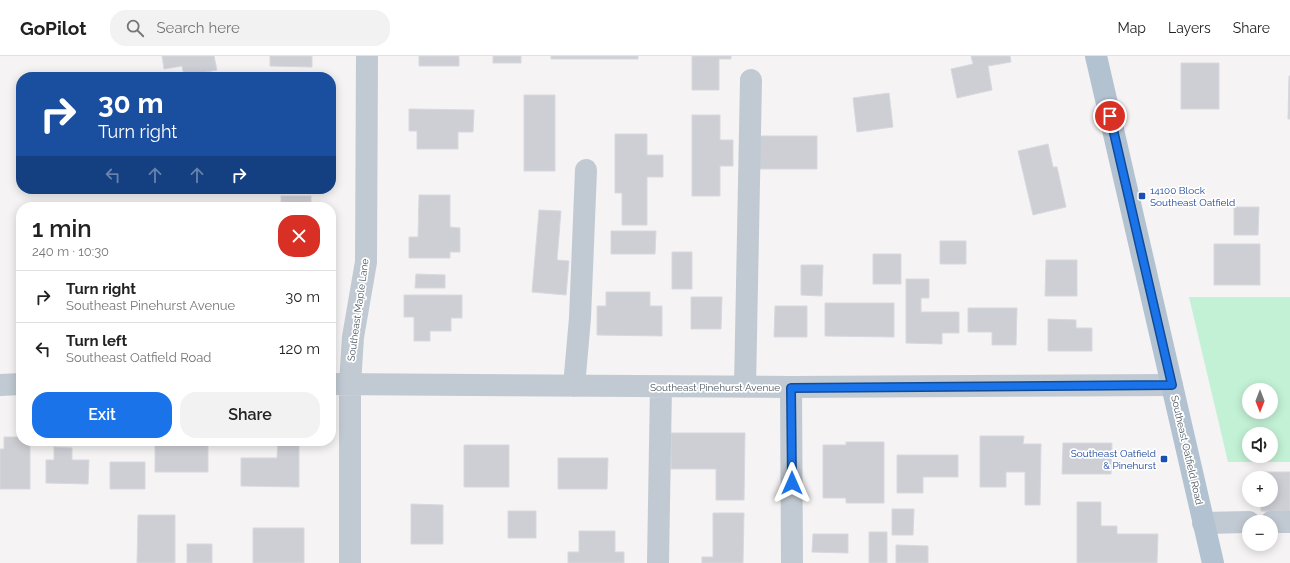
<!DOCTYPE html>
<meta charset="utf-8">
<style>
body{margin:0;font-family:Raleway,sans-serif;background:#f2f2f2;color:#222;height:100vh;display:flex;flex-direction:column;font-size:15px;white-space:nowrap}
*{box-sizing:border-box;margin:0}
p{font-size:13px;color:#767676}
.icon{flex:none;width:22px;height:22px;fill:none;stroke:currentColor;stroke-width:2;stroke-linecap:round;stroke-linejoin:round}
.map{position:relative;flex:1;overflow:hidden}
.details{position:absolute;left:16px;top:146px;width:320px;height:244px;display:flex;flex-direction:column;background:#fff;border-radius:16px;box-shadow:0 2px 10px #0003}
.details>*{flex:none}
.guide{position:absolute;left:16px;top:16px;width:320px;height:122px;border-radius:16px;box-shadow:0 2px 10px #0003;background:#1a4fa0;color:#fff;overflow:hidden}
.needle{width:26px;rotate:180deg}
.buttons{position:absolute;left:1242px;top:327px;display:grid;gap:8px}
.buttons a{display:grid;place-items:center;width:36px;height:36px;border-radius:50%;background:#fff;box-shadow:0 2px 10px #0003;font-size:20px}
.pin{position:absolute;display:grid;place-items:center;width:34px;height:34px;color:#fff;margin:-17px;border:2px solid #fff;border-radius:50%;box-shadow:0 1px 4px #0007}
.me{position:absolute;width:44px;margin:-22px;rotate:0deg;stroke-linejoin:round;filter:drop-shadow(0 0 3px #0008)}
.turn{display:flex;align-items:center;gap:14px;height:84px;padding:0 16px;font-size:18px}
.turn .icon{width:52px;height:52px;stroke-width:2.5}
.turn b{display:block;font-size:28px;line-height:34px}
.lanes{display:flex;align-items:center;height:38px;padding:0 16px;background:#0003;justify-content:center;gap:20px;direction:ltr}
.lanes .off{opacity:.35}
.round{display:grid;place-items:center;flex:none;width:42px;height:42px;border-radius:16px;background:#f2f2f2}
.headline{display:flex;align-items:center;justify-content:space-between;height:68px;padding:0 16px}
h1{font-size:24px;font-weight:600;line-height:30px}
.action{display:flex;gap:8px;margin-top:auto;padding:8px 16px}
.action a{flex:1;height:46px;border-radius:16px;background:#1a73e8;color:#fff;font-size:16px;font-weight:600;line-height:46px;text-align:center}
.action a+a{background:#f2f2f2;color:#222}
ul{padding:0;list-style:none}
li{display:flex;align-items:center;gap:12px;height:52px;padding:0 16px;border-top:1px solid #e0e0e0}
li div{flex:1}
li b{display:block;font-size:15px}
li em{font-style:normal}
header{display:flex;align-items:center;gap:24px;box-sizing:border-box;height:56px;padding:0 20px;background:#fff;border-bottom:1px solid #e0e0e0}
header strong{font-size:19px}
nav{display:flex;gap:22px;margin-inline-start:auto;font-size:14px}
.search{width:280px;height:36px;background:#f2f2f2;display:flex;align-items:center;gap:10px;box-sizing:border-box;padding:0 14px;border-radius:16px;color:#767676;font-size:15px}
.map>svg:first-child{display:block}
.green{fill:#c3f1d5;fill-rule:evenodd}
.building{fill:#cdcfd5;stroke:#d7d9de}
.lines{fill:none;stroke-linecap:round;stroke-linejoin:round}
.minor{stroke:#c1cad2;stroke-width:22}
.major{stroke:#b3c2d1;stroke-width:22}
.route-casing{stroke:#114b97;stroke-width:10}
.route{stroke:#1a73e8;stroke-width:7}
.transit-dot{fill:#1a4fb4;stroke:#fff;stroke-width:1.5}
.labels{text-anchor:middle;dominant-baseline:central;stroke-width:3.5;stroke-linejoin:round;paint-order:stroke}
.transit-label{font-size:10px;fill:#164399;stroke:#fff;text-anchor:start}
.street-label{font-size:10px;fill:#4a5661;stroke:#fff}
</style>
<header>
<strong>GoPilot</strong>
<div class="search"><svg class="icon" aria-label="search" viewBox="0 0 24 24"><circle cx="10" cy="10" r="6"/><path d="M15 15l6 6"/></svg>Search here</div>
<nav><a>Map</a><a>Layers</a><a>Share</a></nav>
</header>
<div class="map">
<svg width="1290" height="507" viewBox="0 0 1290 507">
<rect width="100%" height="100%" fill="#f5f3f3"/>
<path class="green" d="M1189,241H1290V406H1228ZM1249,334H1271V356H1249ZM1249,378H1271V400H1249Z"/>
<path class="building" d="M162,0H214L217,14L184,20L182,10L164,13Z
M270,0H312V11L270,10Z
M419,0H459V10H419Z
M493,0H521V7H493Z
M551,0H638V3H551Z
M692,0H731V3H719V34H692Z
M971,0H1010L1011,6L988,10L992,34L957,42L951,13L973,8Z
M1181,7H1219V53H1181Z
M1289,20H1290V63H1288Z
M889,37L893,71L857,76L853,42Z
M524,39H555V115H524Z
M409,53L474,54L473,76H458V93H417V75H409Z
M692,59H720V84H733V110H720V140H692Z
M615,78H647V99H663V121H647V169H622V137H615Z
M756,80H817V113H756Z
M1048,88L1053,111H1057L1066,151L1033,159L1018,95Z
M419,139H450V171L460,172V196H450V202H409V181H418Z
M281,140H311V151H281Z
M1234,151H1259L1258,179H1234Z
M539,154L561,155L557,204L569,205L566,239L532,236Z
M611,175H656L655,198H611Z
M940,185H966V208H940Z
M1214,188H1260V229H1214Z
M672,196H692V233H672Z
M873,198H901V228H873Z
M1046,204H1077V240H1045Z
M801,209H823L822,240L801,239Z
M416,218L445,219V232H415Z
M906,223H929V242H921V256H959V277H942V288L906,287Z
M606,236H650V250H662V280L597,279V250H606Z
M404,239H462V262H451V275H430V285H414V261H404Z
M691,241H722L721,273H691Z
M825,247H894V281L825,280Z
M775,250H807V281H774Z
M968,252H1017L1016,289H992V276H968Z
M1048,263L1076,264V272H1092V295H1048Z
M671,377H745L744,444H716V413H671Z
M980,380H1024L1023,388H1041L1040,449H1025V416H1006V431H980Z
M4,381H21V385H30V433H0V393H4Z
M278,385H299V431L241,430V402H277Z
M846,386H884V447H846V442H823V389H846Z
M1063,387H1112L1111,418H1062Z
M155,388L208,389V416H155Z
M464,389H509V431H464Z
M54,391L72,392V404H89L88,428L46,427V404H54Z
M897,399H958V421H923V437H897Z
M558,402H608L607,433H558Z
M110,406H145V433H110Z
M1261,416H1290V456L1261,455V444H1271V422H1261Z
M1077,446H1101V470H1117V478H1158L1157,507H1077Z
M411,448L443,449V488H411Z
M892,453H914L913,479H892Z
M508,455H536V482H508Z
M713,457H744L743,507H702V501H713Z
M138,459H175V507H137Z
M253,472H304V507H253Z
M579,475H615V496H624V507H568V496H579Z
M869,476H887V507H869Z
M813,478H848V497L812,496Z
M187,488H212V507H187Z
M896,489L928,490V507H896Z"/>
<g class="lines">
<path class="minor" d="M331,328L791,331L1172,329
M0,329L21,328
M574,330L580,262L586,114
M745,331L751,24
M791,331L792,507
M1271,466H1290
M1203,467L1249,466
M350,507V328L353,281L366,206L367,0
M658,507L661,330"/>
<path class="major" d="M1096,0L1213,507"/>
</g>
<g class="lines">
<g class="route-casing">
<path id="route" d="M792,427L791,332L1172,329L1110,60"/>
</g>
<use href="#route" class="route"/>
</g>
<g class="transit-dot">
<rect x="1138" y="136" width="8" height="8" rx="2"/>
<rect x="1160" y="399" width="8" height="8" rx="2"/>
</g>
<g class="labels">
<g class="transit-label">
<text x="1150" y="134">14100 Block<tspan x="1150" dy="12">Southeast Oatfield</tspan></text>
<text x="1156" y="397" text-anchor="end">Southeast Oatfield<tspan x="1156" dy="12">&amp; Pinehurst</tspan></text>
</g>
<g class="street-label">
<text transform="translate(358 254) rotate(-82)">Southeast Maple Lane</text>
<text x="715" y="331">Southeast Pinehurst Avenue</text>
<text transform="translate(1187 394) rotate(77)">Southeast Oatfield Road</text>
</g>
</g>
</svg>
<div class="buttons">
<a><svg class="needle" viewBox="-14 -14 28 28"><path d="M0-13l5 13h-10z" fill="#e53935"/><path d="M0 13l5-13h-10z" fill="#767676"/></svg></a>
<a><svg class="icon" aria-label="sound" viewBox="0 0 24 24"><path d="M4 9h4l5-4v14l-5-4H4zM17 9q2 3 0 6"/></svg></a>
<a>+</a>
<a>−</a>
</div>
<div class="pin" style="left:1110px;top:60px;background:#d93025"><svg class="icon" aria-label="arrive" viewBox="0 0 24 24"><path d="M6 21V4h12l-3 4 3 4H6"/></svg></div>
<svg class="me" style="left:792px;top:427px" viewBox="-20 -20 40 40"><path d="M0-17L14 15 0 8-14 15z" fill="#1a73e8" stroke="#fff" stroke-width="4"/></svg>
<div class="guide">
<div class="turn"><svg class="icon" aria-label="right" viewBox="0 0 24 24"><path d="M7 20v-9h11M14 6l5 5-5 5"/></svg><div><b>30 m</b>Turn right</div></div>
<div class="lanes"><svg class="icon off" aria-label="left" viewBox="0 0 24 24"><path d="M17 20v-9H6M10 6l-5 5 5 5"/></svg><svg class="icon off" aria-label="ahead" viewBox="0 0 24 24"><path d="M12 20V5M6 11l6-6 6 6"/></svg><svg class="icon off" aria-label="ahead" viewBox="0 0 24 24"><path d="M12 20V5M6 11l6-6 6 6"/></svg><svg class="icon" aria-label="right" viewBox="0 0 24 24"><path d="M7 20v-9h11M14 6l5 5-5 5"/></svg></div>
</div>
<section class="details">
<div class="headline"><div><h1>1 min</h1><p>240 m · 10:30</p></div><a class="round" style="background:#d93025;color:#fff"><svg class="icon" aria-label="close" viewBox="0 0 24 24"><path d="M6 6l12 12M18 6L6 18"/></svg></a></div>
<ul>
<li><svg class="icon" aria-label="right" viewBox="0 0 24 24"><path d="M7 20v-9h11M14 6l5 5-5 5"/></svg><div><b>Turn right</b><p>Southeast Pinehurst Avenue</p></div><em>30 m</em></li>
<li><svg class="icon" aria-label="left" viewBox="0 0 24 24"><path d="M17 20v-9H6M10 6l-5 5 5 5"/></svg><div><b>Turn left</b><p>Southeast Oatfield Road</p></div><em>120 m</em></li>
</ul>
<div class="action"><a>Exit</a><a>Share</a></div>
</section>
</div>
